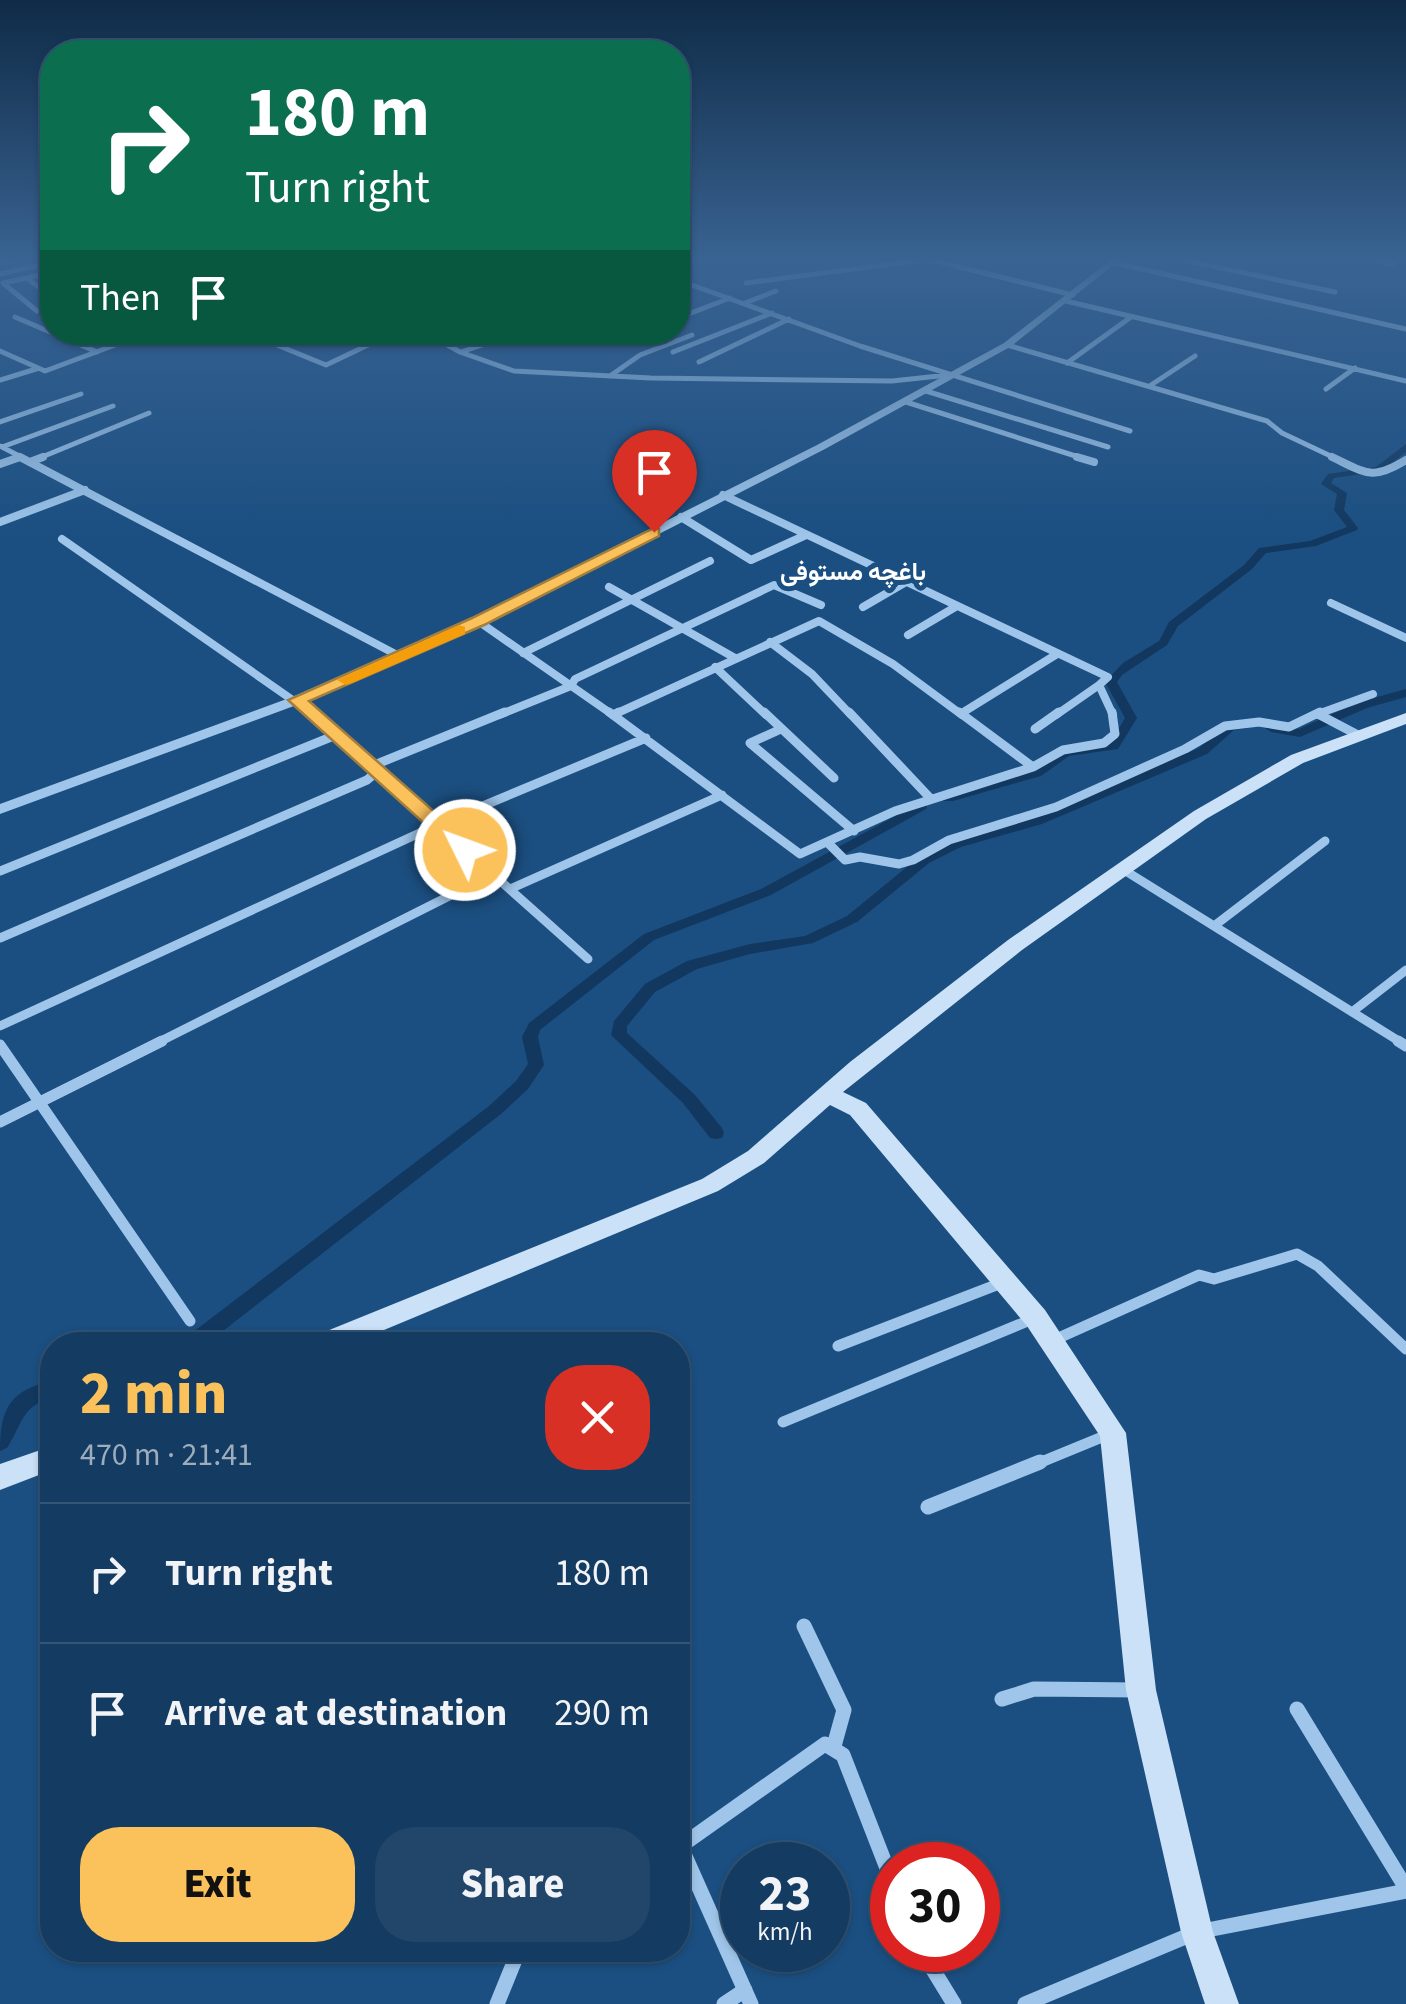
<!DOCTYPE html>
<meta charset="utf-8">
<style>
body{margin:0;font-family:"Source Sans 3",Vazirmatn,sans-serif;background:#21466a;color:#f1f3f6;height:100vh;display:flex;flex-direction:column;font-size:38px;white-space:nowrap}
*{box-sizing:border-box;margin:0}
p{font-size:32px;color:#9dadbd}
.icon{flex:none;width:55px;height:55px;fill:none;stroke:currentColor;stroke-width:2;stroke-linecap:round;stroke-linejoin:round}
.map{position:relative;flex:1;overflow:hidden}
.details{position:absolute;left:40px;top:1332px;width:650px;height:630px;display:flex;flex-direction:column;background:#143b61;border-radius:40px;box-shadow:0 2px 8px #0004,0 0 0 2px #335576}
.details>*{flex:none}
.top-card{position:absolute;left:40px;top:40px;width:650px;height:305px;border-radius:40px;box-shadow:0 2px 8px #0004,0 0 0 2px #335576;background:#0b6e4f;color:#fff;overflow:hidden}
.speed{position:absolute;left:720px;top:1842px;display:flex;gap:20px;font-size:50px;font-weight:700;text-align:center}
.speed>*{display:grid;place-content:center;width:130px;height:130px;border-radius:50%;background:#143b61;box-shadow:0 2px 8px #0004,0 0 0 2px #335576;line-height:1}
.speed small{font-size:25px;font-weight:400}
.speed .limit{border:15px solid #d22;background:#fff;color:#111}
.pin{position:absolute;display:grid;place-items:center;width:85px;height:85px;color:#fff;margin:-102px -42px;border-radius:50% 50% 50% 0;rotate:-45deg;box-shadow:0 0 10px #0007}
.pin .icon{rotate:45deg}
.me{position:absolute;width:110px;margin:-55px;rotate:312deg;stroke-linejoin:round;filter:drop-shadow(0 0 8px #0008)}
.turn{display:flex;align-items:center;gap:35px;height:210px;padding:0 40px;font-size:45px}
.turn .icon{width:130px;height:130px;stroke-width:2.5}
.turn b{display:block;font-size:70px;line-height:85px}
.then{display:flex;align-items:center;height:95px;padding:0 40px;background:#0003;gap:20px;font-size:38px}
.round{display:grid;place-items:center;flex:none;width:105px;height:105px;border-radius:40px;background:#21466a}
.overview{display:flex;align-items:center;justify-content:space-between;height:170px;padding:0 40px}
h1{font-size:60px;font-weight:800;line-height:75px;color:#fbc25c}
.cta{display:flex;gap:20px;margin-top:auto;padding:20px 40px}
.cta a{flex:1;height:115px;border-radius:40px;background:#fbc25c;color:#111;font-size:40px;font-weight:800;line-height:115px;text-align:center}
.cta a+a{background:#21466a;color:#f1f3f6}
ul{padding:0;list-style:none}
li{display:flex;align-items:center;gap:30px;height:140px;padding:0 40px;border-top:2px solid #335576}
li div{flex:1}
li b{display:block;font-size:38px}
li em{font-style:normal}
.map>svg:first-child{display:block}
.lines{fill:none;stroke-linecap:round;stroke-linejoin:round}
.canal{fill:#12385f;fill-rule:evenodd}
.minor-far4{stroke:#9fc6ea;stroke-width:5}
.minor-far3{stroke:#9fc6ea;stroke-width:8}
.minor-far2{stroke:#9fc6ea;stroke-width:9}
.minor-far1{stroke:#9fc6ea;stroke-width:11}
.minor{stroke:#9fc6ea;stroke-width:15}
.tertiary{fill:#9fc6ea;fill-rule:evenodd}
.secondary{fill:#cbe1f7;fill-rule:evenodd}
.route{fill:#fbc25c;stroke:#a37e3c;stroke-width:2.5}
.slow{fill:#f59e0b}
.labels{text-anchor:middle;dominant-baseline:central;stroke-width:10;stroke-linejoin:round;paint-order:stroke}
.far-neighbourhood-label{font-size:25px;font-weight:bold;fill:#fff;stroke:#1b4f81}
</style>
<div class="map">
<svg width="1406" height="2004" viewBox="0 0 1406 2004">
<rect width="100%" height="100%" fill="#1b4f81"/>
<g class="lines">
<path class="canal" d="M1406,444V452L1382,471L1334,478L1331,483L1347,493L1344,510L1358,528L1357,530L1316,546L1266,553L1252,569L1178,626L1167,645L1122,675L1117,682L1137,718L1118,749L1069,756L1041,776L953,801H943L942,798L943,795L1033,770L1061,750L1110,743L1125,718L1105,682L1123,663L1159,641L1169,622L1244,565L1259,548L1310,541L1347,527L1334,510L1337,494L1321,484L1328,474L1376,467Z
M1406,689V697L1367,708L1300,737L1271,732L1265,728L1271,724L1299,729L1359,702Z
M1243,721L1247,722V728L1234,730L1207,754L1042,824L961,847L929,863L857,922L813,943L750,954L697,969L655,992L627,1026V1033L695,1095L722,1128L724,1133L722,1138L716,1139L710,1138L683,1103L611,1035L614,1021L645,984L687,961L750,944L805,936L847,916L919,857L951,841L1032,818L1199,748L1226,724Z
M921,802L926,803L927,806L926,809L771,895L654,940L540,1030L538,1037L544,1065L528,1089L501,1114L205,1345H182L184,1339L489,1106L516,1081L528,1064L522,1037L529,1023L644,934L761,889Z
M52,1381V1398C22,1405 22,1425 7,1448L0,1451C0,1410 9,1390 52,1381Z"/>
<path class="minor-far4" d="M927,259L1073,295
M1178,259L1335,292
M1370,259L1393,264
M1111,262L1406,329
M0,263L16,259
M0,274L52,262
M27,278L3,283L37,311
M678,280L860,346L1130,431
M746,283L929,259
M45,292L27,278L52,272
M1066,301L1406,381
M745,303L776,291
M15,317L97,352
M678,318L730,298
M245,332L326,365L368,345L413,332
M424,332L460,352L514,371L651,378L892,381L948,375
M540,332L555,339
M634,332H638
M1007,345L1267,421L1282,433L1337,459
M0,351L45,371L150,332
M461,352L521,332
M673,352L772,313
M699,362L789,319
M1067,363L1131,317
M610,376L640,355L692,335
M0,380L36,369
M1151,385L1195,356
M1326,389L1355,368
M926,391L1108,447
M906,402L1085,459
M0,422L81,394
M0,446L25,459
M2,447L113,406
M14,459L20,457
M37,459L149,413"/>
<path class="minor-far3" d="M20,457L401,657
M1077,457L1094,462
M1332,457C1366,473 1372,481 1406,460
M30,462L43,457
M0,464L20,457
M723,495L1108,677L1099,685L1113,715
M681,517L751,560L806,535
M0,522L85,490
M62,539L314,715
M609,587L735,658
M1331,603L1406,638
M863,607L906,582
M478,621L613,715
M908,635L957,606
M770,642L812,674L851,715
M523,653L710,561
M715,667L766,715
M962,713L1057,654
M499,715L571,686L575,679L774,585L821,605
M613,715L819,621L893,664L962,715
M1056,715L1099,685
M1315,715L1373,694"/>
<path class="minor-far2" d="M311,712L588,959
M609,712L800,854L895,811L1033,767L1063,750L1104,743L1115,734L1112,712
M764,712L834,778
M849,712L931,799
M959,712L1033,767
M1318,714L1356,734
M613,715L619,712
M781,729L750,743L854,831
M1035,729L1059,712
M828,843L845,860L860,857L899,864L913,860L949,840L1056,807L1185,749L1225,726L1259,722L1289,727L1320,712
M1124,870L1402,1043
M0,871L336,735
M510,889L722,795
M1214,926L1325,841
M0,938L367,780L373,775L372,766L505,712
M1352,1012L1406,970
M0,1026L437,825L646,738
M157,1043L493,874"/>
<path class="minor-far1" d="M1398,1041L1406,1046
M0,1045L190,1321
M0,1122L162,1041
M1054,1340L1199,1275L1214,1279L1297,1254L1318,1266L1406,1349
M838,1346L1004,1282
M783,1422L1035,1318
M1034,1465L1112,1433"/>
<path class="minor" d="M928,1507L1040,1462
M804,1626L844,1710L834,1746
M1002,1699L1034,1689L1140,1690
M1297,1709L1406,1888
M681,1847L751,2004
M678,1848L825,1744L843,1755L892,1881
M921,1950L954,2004
M497,2004L519,1950
M724,2004L745,1990
M1025,2004L1197,1932L1406,1891"/>
<path class="tertiary" d="M1112,259H1121L1010,347L825,449L483,624L302,703L0,814V804L292,697L473,618L817,445L1004,343Z"/>
<path class="secondary" d="M1406,713V724L1303,763L1206,819L1022,950L843,1092L866,1103L1045,1310L1126,1433L1156,1690L1213,1932L1239,2004H1205L1181,1932L1126,1690L1100,1436L1027,1326L850,1115L830,1105L764,1163L718,1191L348,1345H309L312,1337L702,1179L748,1151L850,1062L1008,940L1194,811L1291,755Z
M52,1446V1470L0,1490V1464Z"/>
</g>
<linearGradient id="sky" x2="0" y2="1"><stop stop-color="#0f2b47"/><stop offset="0.48" stop-color="#396392"/><stop offset="1" stop-color="#396392" stop-opacity="0"/></linearGradient>
<rect width="1406" height="539" fill="url(#sky)"/>
<path class="route" d="M654,528L659,529V536L484,625L309,701L472,845V854H458L288,700L472,618Z"/>
<path class="slow" d="M459,625L465,627V634L352,683L346,685L337,680Z"/>
<g class="labels">
<g class="far-neighbourhood-label">
<text x="853" y="572">باغچه مستوفی</text>
</g>
</g>
</svg>
<div class="speed"><div>23<small>km/h</small></div><div class="limit">30</div></div>
<div class="pin" style="left:654px;top:532px;background:#d93025"><svg class="icon" aria-label="arrive" viewBox="0 0 24 24"><path d="M6 21V4h12l-3 4 3 4H6"/></svg></div>
<svg class="me" style="left:465px;top:850px" viewBox="-20 -20 40 40"><circle r="17" fill="#fbc25c" stroke="#fff" stroke-width="3"/><path d="M0-11L8 9 0 5-8 9z" fill="#fff"/></svg>
<div class="top-card">
<div class="turn"><svg class="icon" aria-label="right" viewBox="0 0 24 24"><path d="M7 20v-9h11M14 6l5 5-5 5"/></svg><div><b>180 m</b>Turn right</div></div>
<div class="then">Then<svg class="icon" aria-label="arrive" viewBox="0 0 24 24"><path d="M6 21V4h12l-3 4 3 4H6"/></svg></div>
</div>
<section class="details">
<div class="overview"><div><h1>2 min</h1><p>470 m · 21:41</p></div><a class="round" style="background:#d93025;color:#fff"><svg class="icon" aria-label="close" viewBox="0 0 24 24"><path d="M6 6l12 12M18 6L6 18"/></svg></a></div>
<ul>
<li><svg class="icon" aria-label="right" viewBox="0 0 24 24"><path d="M7 20v-9h11M14 6l5 5-5 5"/></svg><div><b>Turn right</b></div><em>180 m</em></li>
<li><svg class="icon" aria-label="arrive" viewBox="0 0 24 24"><path d="M6 21V4h12l-3 4 3 4H6"/></svg><div><b>Arrive at destination</b></div><em>290 m</em></li>
</ul>
<div class="cta"><a>Exit</a><a>Share</a></div>
</section>
</div>
